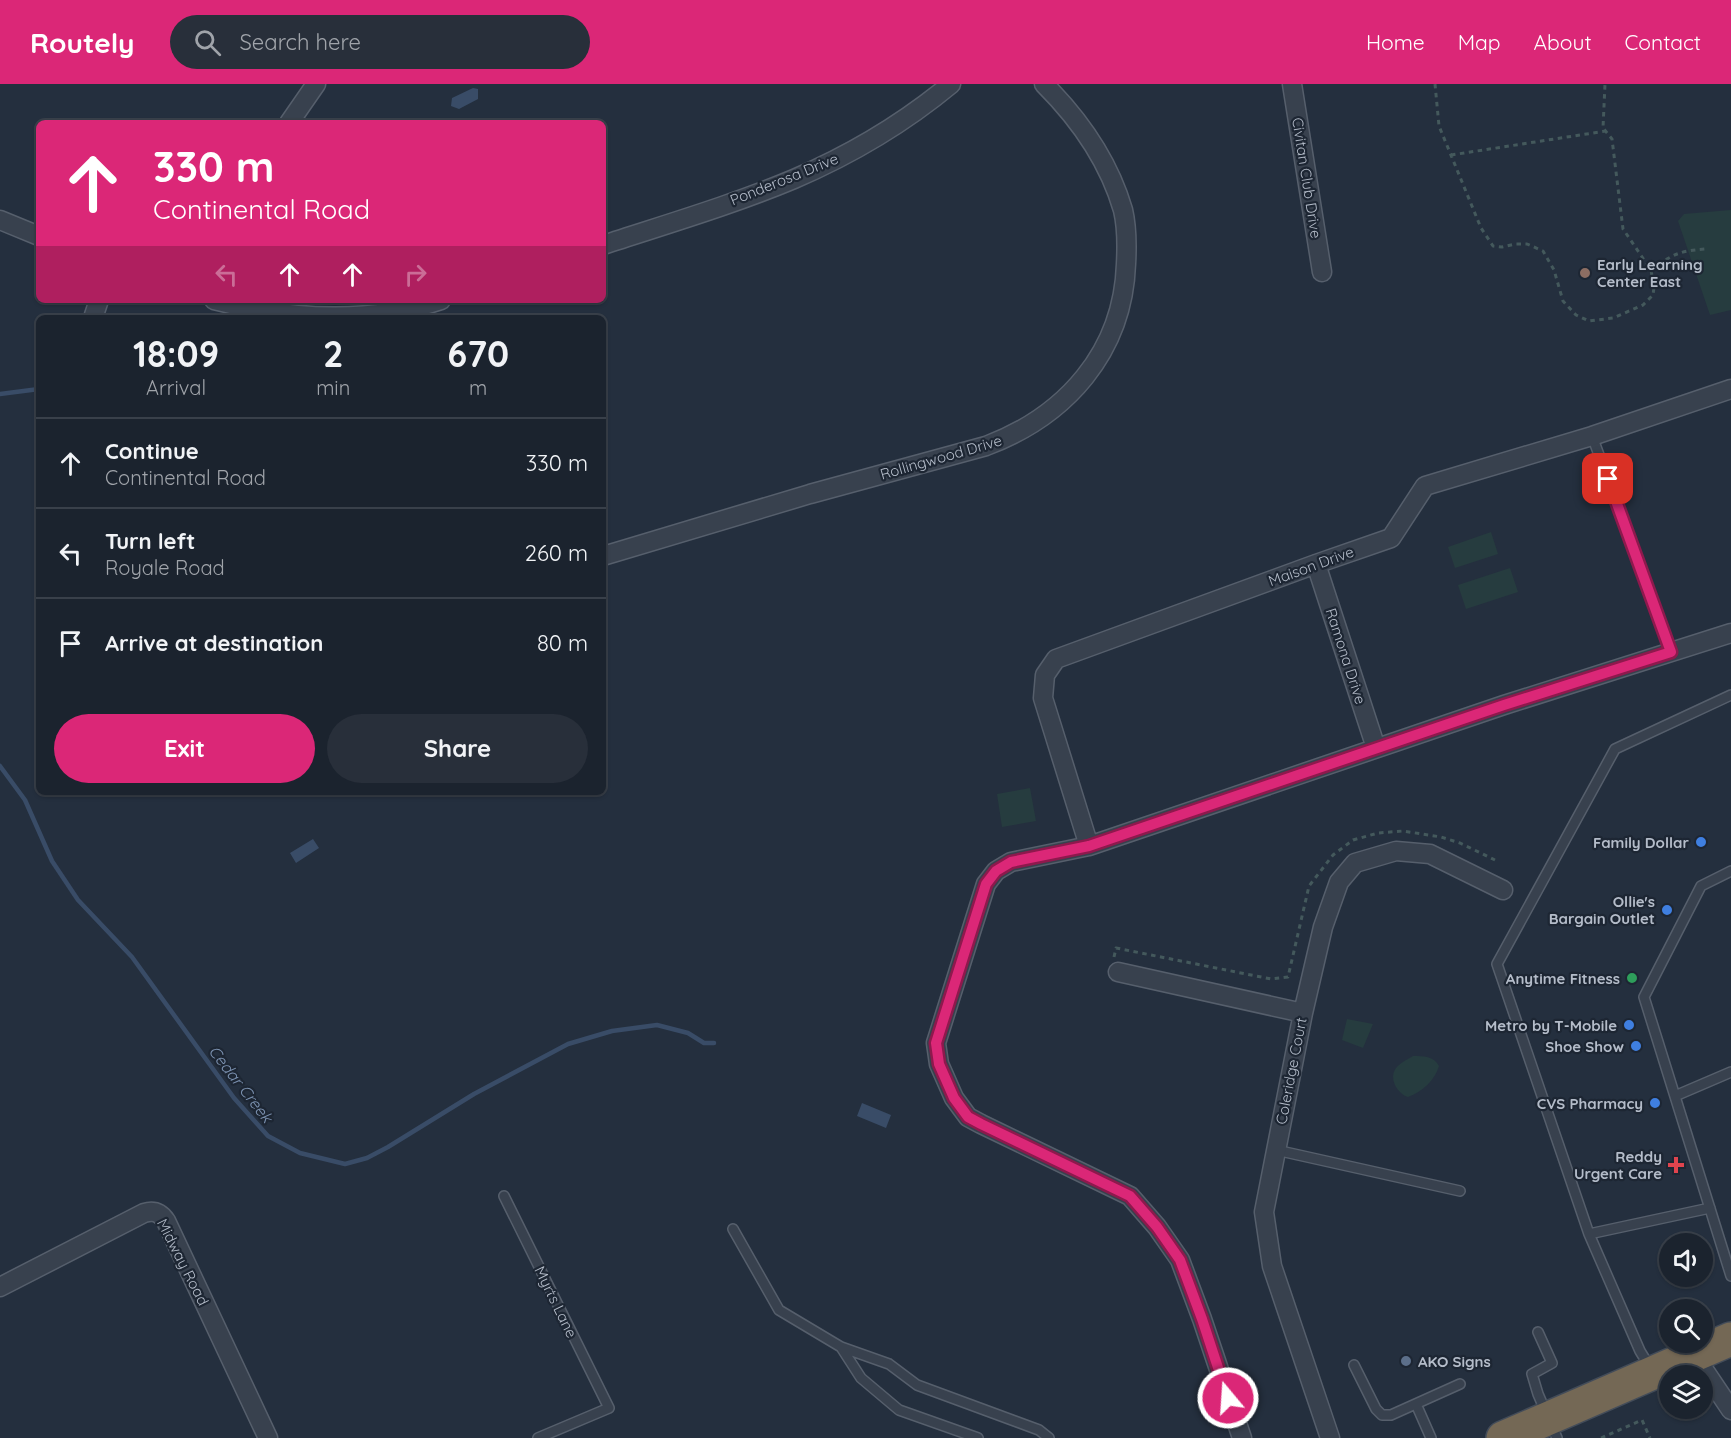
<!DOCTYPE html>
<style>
body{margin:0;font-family:Quicksand,sans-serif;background:#282f3a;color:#f1f3f6;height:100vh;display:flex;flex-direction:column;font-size:22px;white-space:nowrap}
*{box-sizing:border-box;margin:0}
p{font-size:20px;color:#a0a4aa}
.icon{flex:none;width:33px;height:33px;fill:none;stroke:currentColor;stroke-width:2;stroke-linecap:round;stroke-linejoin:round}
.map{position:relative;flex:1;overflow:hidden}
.details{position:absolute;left:36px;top:231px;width:570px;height:480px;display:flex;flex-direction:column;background:#1b232e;border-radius:9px;box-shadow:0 2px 4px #0004,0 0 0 2px #39404a}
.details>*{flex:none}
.banner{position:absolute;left:36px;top:36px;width:570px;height:183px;border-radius:9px;box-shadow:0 2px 4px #0004,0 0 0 2px #39404a;background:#db2777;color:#fff;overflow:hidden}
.buttons{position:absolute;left:1659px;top:1149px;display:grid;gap:12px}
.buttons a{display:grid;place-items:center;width:54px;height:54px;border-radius:50%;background:#1b232e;box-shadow:0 2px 4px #0004,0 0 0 2px #39404a;font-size:30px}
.pin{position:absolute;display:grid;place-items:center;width:51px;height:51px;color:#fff;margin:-26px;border-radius:12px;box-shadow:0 3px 9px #0006}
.me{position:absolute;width:66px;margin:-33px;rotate:342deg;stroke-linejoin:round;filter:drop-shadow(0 0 4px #0008)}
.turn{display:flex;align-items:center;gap:21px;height:126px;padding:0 18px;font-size:27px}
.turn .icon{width:78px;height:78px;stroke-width:2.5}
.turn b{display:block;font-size:42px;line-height:51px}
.lanes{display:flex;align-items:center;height:57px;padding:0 18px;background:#0003;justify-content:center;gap:30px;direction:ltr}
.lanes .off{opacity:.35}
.eta{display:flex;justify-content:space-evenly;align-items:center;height:102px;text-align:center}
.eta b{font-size:36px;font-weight:700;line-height:42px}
.cta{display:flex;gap:12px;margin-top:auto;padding:12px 18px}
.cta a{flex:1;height:69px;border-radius:36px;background:#db2777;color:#fff;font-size:24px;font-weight:700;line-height:69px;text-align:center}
.cta a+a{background:#282f3a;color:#f1f3f6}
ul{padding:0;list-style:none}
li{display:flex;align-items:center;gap:18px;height:90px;padding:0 18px;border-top:2px solid #39404a}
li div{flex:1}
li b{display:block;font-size:22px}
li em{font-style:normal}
header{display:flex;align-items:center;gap:36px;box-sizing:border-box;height:84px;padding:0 30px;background:#db2777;color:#fff}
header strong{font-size:28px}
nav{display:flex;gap:33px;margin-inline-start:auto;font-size:21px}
.search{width:420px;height:54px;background:#282f3a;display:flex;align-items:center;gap:15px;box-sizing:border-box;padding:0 21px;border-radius:33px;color:#a0a4aa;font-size:22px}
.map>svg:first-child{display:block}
.green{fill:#263c3f}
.water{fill:#394c67}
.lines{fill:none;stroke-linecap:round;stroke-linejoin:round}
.stream{stroke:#394c67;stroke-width:4.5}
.lane-casing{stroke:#565f6c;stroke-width:12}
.street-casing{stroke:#565f6c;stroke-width:21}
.highway-casing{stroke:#434c59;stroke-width:36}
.path{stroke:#44595c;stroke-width:3;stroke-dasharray:4.5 4.5;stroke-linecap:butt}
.lane{stroke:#38414e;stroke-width:9}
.street{stroke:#38414e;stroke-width:18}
.highway{stroke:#746855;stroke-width:33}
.route-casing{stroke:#8e194d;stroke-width:15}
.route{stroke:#db2777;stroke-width:10}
.education-dot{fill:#8d6e63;stroke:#1d2633;stroke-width:2}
.shop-dot{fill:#3f7fe0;stroke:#1d2633;stroke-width:2}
.leisure-dot{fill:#2e9e5b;stroke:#1d2633;stroke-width:2}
.health-dot{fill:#e0444e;stroke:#1d2633;stroke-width:2}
.service-dot{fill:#5c6f8a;stroke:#1d2633;stroke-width:2}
.labels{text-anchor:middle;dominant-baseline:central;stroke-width:4.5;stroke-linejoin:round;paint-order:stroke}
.street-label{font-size:15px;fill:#b4bcc9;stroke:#1d2633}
.poi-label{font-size:15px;font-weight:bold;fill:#b4bcc9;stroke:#1d2633;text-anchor:end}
.water-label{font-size:16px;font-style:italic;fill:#7c92b1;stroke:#1d2633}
</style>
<header>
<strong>Routely</strong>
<div class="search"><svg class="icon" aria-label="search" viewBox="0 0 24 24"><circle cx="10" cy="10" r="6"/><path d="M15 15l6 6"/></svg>Search here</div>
<nav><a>Home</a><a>Map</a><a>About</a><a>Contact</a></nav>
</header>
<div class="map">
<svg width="1731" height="1354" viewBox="0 0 1731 1354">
<rect width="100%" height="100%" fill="#242f3e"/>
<path class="green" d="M1731,126V226L1710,231L1678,137L1684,130Z
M1491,448L1498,470L1455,484L1448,463Z
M1510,484L1518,508L1466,525L1458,501Z
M1030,704L1036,737L1002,743L997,710Z
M1347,935L1373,940L1363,964L1342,956Z
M1413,972C1423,972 1434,972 1439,982C1435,996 1422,1008 1408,1013C1398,1010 1388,995 1396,984C1400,979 1408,975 1413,972Z"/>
<path class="water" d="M473,4L478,5V15L459,25L451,22L452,14Z
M313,755L319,764L296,779L290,769Z
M862,1019L891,1031L886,1044L857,1032Z"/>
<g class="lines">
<path class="stream" d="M0,310L39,305
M0,682L25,716L52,777L78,816L132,873L234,1014L268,1052L300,1069L345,1080L367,1074L388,1063L474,1010L568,960L612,947L657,941L688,949L704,959H714"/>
<g class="lane-casing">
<path id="lane" d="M1592,352L1672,568
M1731,787L1701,802L1644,913L1731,1192
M1675,1012L1731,988
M1276,1066L1460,1107
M504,1112L609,1324L538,1354
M733,1145L779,1226L841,1263L889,1280L917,1301L1039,1346L1049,1354
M1589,1150L1497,880L1615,665L1731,611
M1538,1248L1552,1279L1532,1290L1538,1310L1557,1354
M841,1263L861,1294L899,1326L978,1354
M1354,1281L1376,1325L1382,1331H1391L1460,1300
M1651,1285L1640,1267L1589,1150L1710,1124
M1416,1320L1431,1354"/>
</g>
<g class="street-casing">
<path id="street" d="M1292,0L1322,188
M289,39L316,0
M0,136L39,152
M603,161C667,140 732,121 794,95C850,71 904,39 951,0
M214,216C288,235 367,241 441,216
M93,234L99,216
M603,472L810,410L986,362C1066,332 1123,268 1126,180C1127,162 1127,143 1123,126C1109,78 1079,35 1044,0
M1316,480L1376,664
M1089,762L1043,614L1045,591L1056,575L1316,480L1391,454L1425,402L1592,352L1731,305
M1118,888L1303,929
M0,1203L144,1129C154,1126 160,1128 166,1137L268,1354
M1694,1271L1731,1326
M1242,1354L1202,1235L1180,1176L1157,1143L1130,1112L981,1040L968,1033L954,1014L939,980L936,959L986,800L996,787L1011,778L1089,762L1504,621L1731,549
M1330,1354L1272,1182L1264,1128L1303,929L1323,843L1339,798L1355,779L1396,767L1430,770L1503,806"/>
</g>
<g class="highway-casing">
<path id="highway" d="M1503,1354L1731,1255"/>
</g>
<path class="path" d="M1435,0L1439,42L1481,144L1493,162L1502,163L1515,160H1527L1543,167L1554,186L1563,217L1576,231L1589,237L1613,234L1643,221L1653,211L1654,203L1651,186L1623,145L1612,55L1603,44L1605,0
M1451,71L1606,47
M1651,186C1673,170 1679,167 1705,165
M1114,873L1116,864L1271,895L1288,893L1309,802L1333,771L1353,756L1378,749L1403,747L1441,753L1460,759L1495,776
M1601,1354L1642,1336L1650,1354"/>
<use href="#lane" class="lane"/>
<use href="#street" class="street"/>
<use href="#highway" class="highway"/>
</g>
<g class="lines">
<g class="route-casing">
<path id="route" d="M1228,1314L1202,1235L1180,1176L1157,1143L1130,1112L981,1040L968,1033L954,1014L939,980L936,959L986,800L996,787L1011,778L1089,762L1504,621L1671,568L1608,395"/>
</g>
<use href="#route" class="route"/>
</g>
<circle class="education-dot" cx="1585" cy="189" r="6"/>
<g class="shop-dot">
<circle cx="1701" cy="758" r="6"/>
<circle cx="1667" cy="826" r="6"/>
<circle cx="1629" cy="941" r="6"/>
<circle cx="1636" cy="962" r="6"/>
<circle cx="1655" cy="1019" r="6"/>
</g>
<circle class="leisure-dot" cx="1632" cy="894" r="6"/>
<path class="health-dot" d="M1673 1072h6v6h6v6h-6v6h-6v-6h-6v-6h6z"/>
<circle class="service-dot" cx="1406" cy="1277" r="6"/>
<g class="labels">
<g class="street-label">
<text transform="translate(1307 94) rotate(81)">Civitan Club Drive</text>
<text transform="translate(784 95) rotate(-22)">Ponderosa Drive</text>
<text transform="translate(941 373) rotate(-16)">Rollingwood Drive</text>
<text transform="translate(1311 482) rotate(-20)">Maison Drive</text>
<text transform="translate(1346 572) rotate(72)">Ramona Drive</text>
<text transform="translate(1291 987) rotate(-79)">Coleridge Court</text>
<text transform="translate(183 1178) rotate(63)">Midway Road</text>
<text transform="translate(556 1218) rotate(64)">Myrts Lane</text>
</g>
<g class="poi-label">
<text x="1597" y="180" text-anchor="start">Early Learning<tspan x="1597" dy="17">Center East</tspan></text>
<text x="1689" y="758">Family Dollar</text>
<text x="1655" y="817">Ollie's<tspan x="1655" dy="17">Bargain Outlet</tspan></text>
<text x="1620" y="894">Anytime Fitness</text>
<text x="1617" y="941">Metro by T-Mobile</text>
<text x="1624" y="962">Shoe Show</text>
<text x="1643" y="1019">CVS Pharmacy</text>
<text x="1662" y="1072">Reddy<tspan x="1662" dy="17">Urgent Care</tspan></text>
<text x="1418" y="1277" text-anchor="start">AKO Signs</text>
</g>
<g class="water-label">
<text transform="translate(241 1000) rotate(52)">Cedar Creek</text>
</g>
</g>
</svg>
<div class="buttons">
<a><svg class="icon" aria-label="sound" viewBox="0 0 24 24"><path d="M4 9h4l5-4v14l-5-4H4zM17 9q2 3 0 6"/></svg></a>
<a><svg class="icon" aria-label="search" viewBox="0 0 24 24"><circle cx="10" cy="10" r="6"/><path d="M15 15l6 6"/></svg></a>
<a><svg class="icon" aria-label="layers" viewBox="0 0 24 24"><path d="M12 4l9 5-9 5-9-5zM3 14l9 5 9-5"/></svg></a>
</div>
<div class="pin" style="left:1608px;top:395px;background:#d93025"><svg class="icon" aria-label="arrive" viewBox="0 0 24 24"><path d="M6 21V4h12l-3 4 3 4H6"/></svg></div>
<svg class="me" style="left:1228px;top:1314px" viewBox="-20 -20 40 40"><circle r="17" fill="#db2777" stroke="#fff" stroke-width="3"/><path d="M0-11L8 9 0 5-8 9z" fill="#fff"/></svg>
<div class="banner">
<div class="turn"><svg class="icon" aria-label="ahead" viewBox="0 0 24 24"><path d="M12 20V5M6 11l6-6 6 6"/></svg><div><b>330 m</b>Continental Road</div></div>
<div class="lanes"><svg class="icon off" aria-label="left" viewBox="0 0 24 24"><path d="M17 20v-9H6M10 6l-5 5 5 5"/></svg><svg class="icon" aria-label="ahead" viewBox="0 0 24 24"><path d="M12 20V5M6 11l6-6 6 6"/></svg><svg class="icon" aria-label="ahead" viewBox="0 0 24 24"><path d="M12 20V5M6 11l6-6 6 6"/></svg><svg class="icon off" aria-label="right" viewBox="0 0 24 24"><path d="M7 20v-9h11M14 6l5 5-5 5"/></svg></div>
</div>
<section class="details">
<div class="eta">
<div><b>18:09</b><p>Arrival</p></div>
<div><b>2</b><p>min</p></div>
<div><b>670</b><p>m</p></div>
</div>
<ul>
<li><svg class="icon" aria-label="ahead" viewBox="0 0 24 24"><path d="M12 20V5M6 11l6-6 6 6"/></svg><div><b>Continue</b><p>Continental Road</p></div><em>330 m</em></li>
<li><svg class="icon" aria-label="left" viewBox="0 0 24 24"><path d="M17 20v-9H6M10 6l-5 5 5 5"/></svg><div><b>Turn left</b><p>Royale Road</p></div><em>260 m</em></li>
<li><svg class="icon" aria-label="arrive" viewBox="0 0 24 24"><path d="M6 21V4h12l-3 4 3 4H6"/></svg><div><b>Arrive at destination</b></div><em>80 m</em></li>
</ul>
<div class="cta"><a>Exit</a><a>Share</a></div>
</section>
</div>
